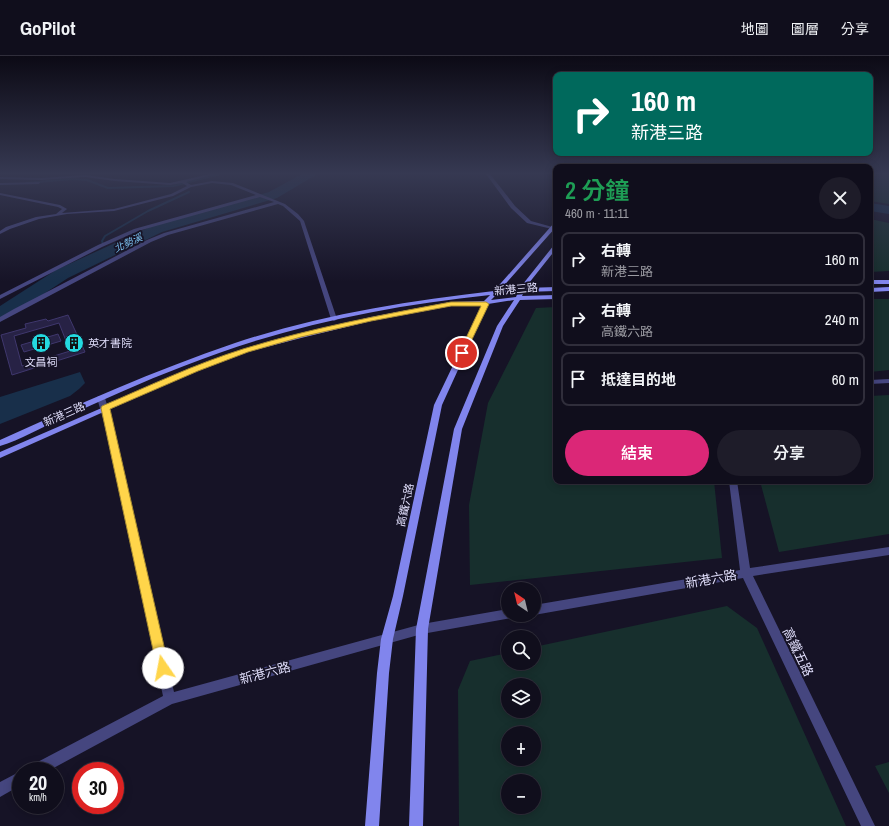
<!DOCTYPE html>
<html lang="zh-TW">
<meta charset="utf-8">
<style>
body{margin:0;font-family:"Archivo Narrow","Noto Sans TC",sans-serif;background:#1e1c29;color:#f1f3f6;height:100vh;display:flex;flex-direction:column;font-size:15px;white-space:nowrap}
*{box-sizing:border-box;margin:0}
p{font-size:13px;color:#9c9ca3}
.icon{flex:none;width:22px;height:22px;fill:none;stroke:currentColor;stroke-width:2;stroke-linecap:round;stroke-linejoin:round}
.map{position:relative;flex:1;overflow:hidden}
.drawer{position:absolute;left:553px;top:108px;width:320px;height:320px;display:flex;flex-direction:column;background:#100e1c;border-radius:8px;box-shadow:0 2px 10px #0003,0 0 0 1px #302e3b}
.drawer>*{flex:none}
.banner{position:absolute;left:553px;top:16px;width:320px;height:84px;border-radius:8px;box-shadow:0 2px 10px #0003,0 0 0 1px #302e3b;background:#00695c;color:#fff;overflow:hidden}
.needle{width:26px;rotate:325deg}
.controls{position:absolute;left:501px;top:526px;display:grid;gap:8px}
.controls a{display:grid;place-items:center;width:40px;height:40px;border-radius:50%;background:#100e1c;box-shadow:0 2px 10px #0003,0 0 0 1px #302e3b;font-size:20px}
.speed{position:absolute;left:12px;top:706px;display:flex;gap:8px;font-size:20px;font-weight:700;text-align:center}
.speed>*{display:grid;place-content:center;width:52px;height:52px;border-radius:50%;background:#100e1c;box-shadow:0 2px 10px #0003,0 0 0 1px #302e3b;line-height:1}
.speed small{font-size:10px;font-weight:400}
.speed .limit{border:6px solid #d22;background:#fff;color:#111}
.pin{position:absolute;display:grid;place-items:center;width:34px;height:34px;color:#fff;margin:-17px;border:2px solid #fff;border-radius:50%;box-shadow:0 1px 4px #0007}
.me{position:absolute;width:44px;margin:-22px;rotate:348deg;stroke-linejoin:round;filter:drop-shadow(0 0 3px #0008)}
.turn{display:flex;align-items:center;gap:14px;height:84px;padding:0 12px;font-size:18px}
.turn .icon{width:52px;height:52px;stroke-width:2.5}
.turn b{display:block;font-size:28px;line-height:34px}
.round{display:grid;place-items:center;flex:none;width:42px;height:42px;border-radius:21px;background:#1e1c29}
.overview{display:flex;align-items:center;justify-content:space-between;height:68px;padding:0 12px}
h1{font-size:24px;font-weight:600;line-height:30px;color:#1e9e55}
.action{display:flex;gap:8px;margin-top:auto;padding:8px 12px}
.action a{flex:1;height:46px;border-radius:24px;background:#db2777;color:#fff;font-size:16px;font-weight:600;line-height:46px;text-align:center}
.action a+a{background:#1e1c29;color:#f1f3f6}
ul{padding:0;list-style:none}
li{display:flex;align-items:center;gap:12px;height:54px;margin:0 8px 6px;padding:0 4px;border:2px solid #302e3b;border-radius:8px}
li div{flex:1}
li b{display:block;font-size:15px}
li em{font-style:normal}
header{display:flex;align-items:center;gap:24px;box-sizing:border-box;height:56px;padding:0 20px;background:#100e1c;border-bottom:1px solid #302e3b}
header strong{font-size:19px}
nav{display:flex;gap:22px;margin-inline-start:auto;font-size:14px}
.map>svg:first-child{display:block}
.green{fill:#172f2d;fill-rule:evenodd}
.water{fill:#182f4a}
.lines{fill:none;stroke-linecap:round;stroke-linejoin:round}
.stream{stroke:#182f4a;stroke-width:2}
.river{fill:#182f4a;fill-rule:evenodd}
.building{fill:#272245;stroke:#3f376d;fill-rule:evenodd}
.lane{fill:#45467f;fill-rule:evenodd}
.street{fill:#45467f;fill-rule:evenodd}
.secondary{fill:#8185ed;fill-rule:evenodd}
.route{fill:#ffd54a;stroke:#a68a30}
.labels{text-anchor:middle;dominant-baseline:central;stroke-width:3.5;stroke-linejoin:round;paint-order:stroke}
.far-water-label{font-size:10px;font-style:italic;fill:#7abeec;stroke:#161326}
.street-label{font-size:11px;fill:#dfddfa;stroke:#161326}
.poi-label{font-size:11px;fill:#dfddfa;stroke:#161326;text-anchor:start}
.near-street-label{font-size:13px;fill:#dfddfa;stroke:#161326}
</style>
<header>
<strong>GoPilot</strong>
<nav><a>地圖</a><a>圖層</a><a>分享</a></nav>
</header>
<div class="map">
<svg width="889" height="770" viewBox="0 0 889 770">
<rect width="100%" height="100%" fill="#161326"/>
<path class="green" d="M870,118H889V148L870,145Z
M870,163L889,167V215L870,216Z
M870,243H889V314L870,316Z
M556,251V425H714L722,502L470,529L469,449L488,347L536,252Z
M889,339V478L779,496L760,425H870V340Z
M727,550L757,572L846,770H459L458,634L470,605L508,597V607H534V591ZM508,629H534V655H508ZM508,677H534V703H508ZM508,725H534V751H508Z
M889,706V737L875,710Z"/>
<path class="water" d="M80,316L85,327L79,333L70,340L0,368V341Z"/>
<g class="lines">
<path class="stream" d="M26,127L72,123L87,124L108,132L173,130L220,118
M103,188L102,185L105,180L148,155L189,136"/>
<path class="river" d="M302,118H316L314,120L277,142L162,176L68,222L7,262L0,264V250L56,214L152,170L269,136Z
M870,147L889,150V158L870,155Z"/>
</g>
<path class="building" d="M68,259L85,296L12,319L1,279L26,272L25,268L46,263L48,265ZM59,267L70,295L22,310L14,280Z
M58,278L61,285L24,296L21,289Z"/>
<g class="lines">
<path class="lane" d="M210,118H216L186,126L191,129L212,125L233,127L285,148L298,158L304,165L337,263L336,264L334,265L331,263L300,165L283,150L278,148L168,179L151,186L0,266V261L14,253L147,184L164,177L274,146L260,141L138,175L102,191L0,243V239L98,189L134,173L256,139L231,129L212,127L191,131L173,140L114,155L67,158L39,163L10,173L0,178V175L6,171L36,161L56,158L62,153L58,151L0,139V137L60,149L67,153L62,157L114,153L171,138L187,130L182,127L170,129L115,125L85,121L42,124L0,123V121L42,122L85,119L115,123L170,127Z
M40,126L39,128L0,129V127Z"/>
<path class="street" d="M486,118H490L515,150L531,165L556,172V174L527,167L511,152Z
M889,323V327L870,328V324Z
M98,340H104L105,342L112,366L174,636L422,568L508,553V559H513L512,562L422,578L172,648L48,715H28L30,710L163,640L104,366L97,342Z
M729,425H737L750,512L889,491V499L753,520L875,770H861L743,522L534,559V549L740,514Z
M21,715V729L0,741V726Z"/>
<path class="secondary" d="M554,167H556V171L500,234L519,233L554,189H556V193L525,232L556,231V235L524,236L522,240L556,239V243L520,244L503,270L462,373L428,573L423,770H409L416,573L454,373L497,270L514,244L488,248L442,349L403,540L393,583L389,617L379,770H365L377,617L381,583L393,540L434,349L482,249L451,250L371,265L301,282L247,296L198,314L0,402V396L194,312L243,294L297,279L371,261L451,246L484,245L490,239C385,250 282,271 184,310C142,326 102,344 61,363C42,371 20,384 0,390V384C77,349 155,314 235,287C319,259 406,245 494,235ZM518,236L516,241L491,244L497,238Z
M870,224H889V228H870Z
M889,231V235L870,236V232Z"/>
</g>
<linearGradient id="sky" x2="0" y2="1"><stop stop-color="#0c0a15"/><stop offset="0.52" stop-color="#363952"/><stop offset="1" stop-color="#363952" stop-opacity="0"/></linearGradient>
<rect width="889" height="226" fill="url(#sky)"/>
<path class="route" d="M451,246H486L489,248L465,298H460L459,297L481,250H451L371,265L301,281L248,296L198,315L110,353L169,612L167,617L163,619L158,617L101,352L102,350C149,330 195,308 243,293C311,272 381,259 451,246Z"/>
<defs>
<g id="building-disc" transform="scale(1)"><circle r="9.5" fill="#24d9e0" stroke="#161326"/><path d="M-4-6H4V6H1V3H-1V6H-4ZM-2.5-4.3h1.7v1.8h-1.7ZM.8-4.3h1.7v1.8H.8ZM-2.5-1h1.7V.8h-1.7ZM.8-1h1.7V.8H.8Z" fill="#111"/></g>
</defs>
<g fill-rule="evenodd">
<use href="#building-disc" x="41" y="287"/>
<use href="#building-disc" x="74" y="287"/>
</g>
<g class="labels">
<g class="far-water-label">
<text transform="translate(128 187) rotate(-25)">北勢溪</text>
</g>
<g class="street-label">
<text transform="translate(516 233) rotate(-5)">新港三路</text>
<text transform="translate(64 358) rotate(-24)">新港三路</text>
<text transform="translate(405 449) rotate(-78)">高鐵六路</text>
</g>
<g class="poi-label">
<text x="88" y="287">英才書院</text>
<text x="41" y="306" text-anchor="middle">文昌祠</text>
</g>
<g class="near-street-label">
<text transform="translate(711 523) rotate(-10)">新港六路</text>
<text transform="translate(798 596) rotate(64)">高鐵五路</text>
<text transform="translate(265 617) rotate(-15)">新港六路</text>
</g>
</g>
</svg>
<div class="controls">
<a><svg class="needle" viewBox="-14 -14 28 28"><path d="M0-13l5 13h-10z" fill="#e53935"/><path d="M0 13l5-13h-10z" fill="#9c9ca3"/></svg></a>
<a><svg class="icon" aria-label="search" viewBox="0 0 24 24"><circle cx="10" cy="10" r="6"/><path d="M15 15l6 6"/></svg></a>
<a><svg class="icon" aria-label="layers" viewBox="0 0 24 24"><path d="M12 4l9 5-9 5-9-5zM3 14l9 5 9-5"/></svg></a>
<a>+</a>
<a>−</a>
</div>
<div class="speed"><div>20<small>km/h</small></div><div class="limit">30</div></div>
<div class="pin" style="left:462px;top:297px;background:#d93025"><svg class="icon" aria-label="arrive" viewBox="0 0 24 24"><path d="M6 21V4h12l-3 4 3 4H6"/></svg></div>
<svg class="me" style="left:163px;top:612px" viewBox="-20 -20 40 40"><circle r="19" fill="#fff"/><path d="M0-13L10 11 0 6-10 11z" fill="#ffd54a"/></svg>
<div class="banner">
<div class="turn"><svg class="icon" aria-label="right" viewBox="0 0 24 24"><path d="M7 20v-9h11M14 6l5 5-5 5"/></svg><div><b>160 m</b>新港三路</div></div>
</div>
<section class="drawer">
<div class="overview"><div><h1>2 分鐘</h1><p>460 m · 11:11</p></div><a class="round"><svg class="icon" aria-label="close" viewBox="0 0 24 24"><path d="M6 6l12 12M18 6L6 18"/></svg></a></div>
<ul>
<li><svg class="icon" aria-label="right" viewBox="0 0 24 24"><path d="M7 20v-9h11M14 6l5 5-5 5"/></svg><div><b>右轉</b><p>新港三路</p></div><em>160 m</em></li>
<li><svg class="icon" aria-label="right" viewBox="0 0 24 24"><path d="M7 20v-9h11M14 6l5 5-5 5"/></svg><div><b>右轉</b><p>高鐵六路</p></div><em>240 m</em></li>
<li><svg class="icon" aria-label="arrive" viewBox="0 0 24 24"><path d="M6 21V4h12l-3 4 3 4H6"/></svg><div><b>抵達目的地</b></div><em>60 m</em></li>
</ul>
<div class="action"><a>結束</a><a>分享</a></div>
</section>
</div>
